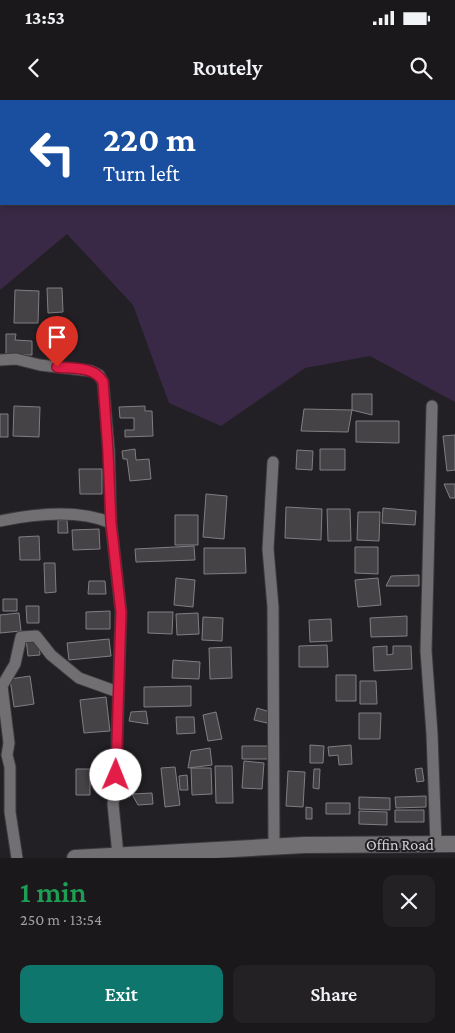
<!DOCTYPE html>
<meta charset="utf-8">
<style>
body{margin:0;font-family:"Crimson Pro",serif;background:#232124;color:#f1f3f6;height:100vh;display:flex;flex-direction:column;font-size:19px;white-space:nowrap}
*{box-sizing:border-box;margin:0}
p{font-size:16px;color:#9fa0a3}
.icon{flex:none;width:28px;height:28px;fill:none;stroke:currentColor;stroke-width:2;stroke-linecap:round;stroke-linejoin:round}
.map{position:relative;height:758px;overflow:hidden}
.details{display:flex;flex-direction:column;background:#1a181b;flex:1}
.details>*{flex:none}
.guide{position:absolute;left:0px;top:0px;width:455px;height:105px;box-shadow:0 2px 8px #0003,0 0 0 1px #38373a;background:#1a4fa0;color:#fff;overflow:hidden}
.pin{position:absolute;display:grid;place-items:center;width:42px;height:42px;color:#fff;margin:-51px -21px;border-radius:50% 50% 50% 0;rotate:-45deg;box-shadow:0 0 5px #0007}
.pin .icon{rotate:45deg}
.me{position:absolute;width:55px;margin:-28px;rotate:1deg;stroke-linejoin:round;filter:drop-shadow(0 0 4px #0008)}
.turn{display:flex;align-items:center;gap:18px;height:105px;padding:0 20px;font-size:22px}
.turn .icon{width:65px;height:65px;stroke-width:2.5}
.turn b{display:block;font-size:35px;line-height:42px}
.round{display:grid;place-items:center;flex:none;width:52px;height:52px;border-radius:10px;background:#232124}
.headline{display:flex;align-items:center;justify-content:space-between;height:85px;padding:0 20px}
h1{font-size:30px;font-weight:600;line-height:38px;color:#1e9e55}
.primary-button{display:flex;gap:10px;margin-top:auto;padding:10px 20px}
.primary-button a{flex:1;height:58px;border-radius:10px;background:#0f766e;color:#fff;font-size:20px;font-weight:600;line-height:58px;text-align:center}
.primary-button a+a{background:#232124;color:#f1f3f6}
.status{display:flex;justify-content:space-between;align-items:center;height:35px;padding:0 25px;background:#1a181b;direction:ltr}
.status svg{height:14px;fill:currentColor}
header{display:flex;justify-content:space-between;align-items:center;height:65px;padding:0 20px;background:#1a181b;font-size:22px;font-weight:600}
.map>svg:first-child{display:block}
.green{fill:#3a2946}
.building{fill:#454346;stroke:#807e82}
.lines{fill:none;stroke-linecap:round;stroke-linejoin:round}
.street-casing{stroke:#3c3a3d;stroke-width:13}
.secondary-casing{stroke:#3c3a3d;stroke-width:18}
.street{stroke:#716f72;stroke-width:11}
.secondary{stroke:#716f72;stroke-width:16}
.route-casing{stroke:#92132f;stroke-width:12}
.route{stroke:#e11d48;stroke-width:9}
.labels{text-anchor:middle;dominant-baseline:central;stroke-width:4;stroke-linejoin:round;paint-order:stroke}
.street-label{font-size:16px;fill:#d2d1d3;stroke:#222024}
</style>
<div class="status"><b>13:53</b><svg viewBox="0 0 49 12"><path d="M0 12V9h3v3zM5 12V6h3v6zM10 12V3h3v9zM15 12V0h3v12zM26 1h20v11H26zM47 4h2v5h-2z"/></svg></div>
<header><svg class="icon" aria-label="back" viewBox="0 0 24 24"><path d="M15 5l-7 7 7 7"/></svg>Routely<svg class="icon" aria-label="search" viewBox="0 0 24 24"><circle cx="10" cy="10" r="6"/><path d="M15 15l6 6"/></svg></header>
<div class="map">
<svg width="455" height="758" viewBox="0 0 455 758">
<rect width="100%" height="100%" fill="#222024"/>
<path class="green" d="M0,0L256,1H1V104H454V1H426L455,0V302L370,256L305,268L221,326L169,303L133,205L67,134L0,190Z"/>
<path class="building" d="M47,188H62L63,212L48,213Z
M15,190L39,191L38,223H14Z
M6,234H16L15,240L32,241V255H6Z
M352,294H372V315L352,310Z
M14,306L40,307L39,337L13,336Z
M145,306V311H152L153,336L125,337V330H134V318H120L119,307Z
M304,309L352,310L348,332L301,331Z
M0,314H8V337H0Z
M356,321H399V343L356,342Z
M455,335V370L447,371L443,336Z
M135,349L136,360L149,359L151,379L130,381L127,359H123L122,351Z
M320,349H345V370H320Z
M297,350L313,351L312,370L296,369Z
M79,369H102V394H80Z
M444,384H455V398H450Z
M206,394L227,396L224,439L203,437Z
M286,407L322,409L321,440L285,438Z
M383,408L416,411L415,425L382,423Z
M327,409H350L351,441H328Z
M358,412H380L379,441L357,440Z
M175,415H198V445H175Z
M58,420H67L68,433H58Z
M99,429L100,449L73,450L72,430Z
M39,436L40,460H20L19,437Z
M194,446L195,460L136,462L135,449Z
M355,447H378V474L355,473Z
M204,448H245L246,473L204,474Z
M44,463H55L56,492L45,493Z
M419,475V486H386L391,476Z
M176,478L195,480L193,507L174,505Z
M378,478L381,505L358,507L355,480Z
M89,481H105L106,494H88Z
M3,499H17V511H3Z
M26,506H39V523H27Z
M110,511V529H86V512Z
M148,512H173L172,534L148,533Z
M19,513L21,531L0,533V515Z
M198,513L199,534L177,535L176,514Z
M407,516V536L371,537L370,518Z
M203,517L223,518L222,541L202,540Z
M331,519L332,541L310,542L309,520Z
M38,537L40,555L28,556L26,538Z
M109,539L111,556L69,560L67,543Z
M327,545L328,567H299V546Z
M387,546V555L393,554V546H411L412,569L374,571L373,547Z
M231,547L232,578L210,579L209,548Z
M173,560L200,562L199,579L172,578Z
M336,575H356V601H336Z
M30,576L34,604L14,607L10,579Z
M360,581H376L377,604H360Z
M191,586V606L144,607V587Z
M106,597L110,631L84,633L80,600Z
M257,608L270,612L267,623L254,620Z
M146,611L148,624L129,621L131,612Z
M216,612L222,639L208,641L203,615Z
M359,613H381L380,639H359Z
M176,617H194L195,633L177,634Z
M310,645L324,646L323,663H310Z
M351,645L352,664L339,665L338,655L329,656L328,647Z
M242,646H268V659H242Z
M210,648L212,665L188,668L191,651Z
M244,661L264,663L262,689L242,688Z
M215,666H232L233,703H216Z
M175,667L180,705L165,707L161,668Z
M191,668H211L212,694L192,695Z
M422,668L424,681L417,682L415,669Z
M76,669H90V695H76Z
M314,669H320L319,689L313,688Z
M288,671L305,672L303,707L286,706Z
M187,675L188,690H180L179,676Z
M152,693L153,704L138,705L132,694Z
M426,696V707L396,708L395,697Z
M359,697L390,698V710L359,709Z
M326,703H350V714H326Z
M306,707L312,708V719H306Z
M395,710H424V722H395Z
M359,711L387,712V725L359,724Z"/>
<g class="lines">
<g class="street-casing">
<path id="street" d="M380,0V1
M0,260L16,259L40,265L91,271L99,275L103,282L109,351L111,423L121,512L116,675L113,704L118,755
M432,306L426,551L432,634L436,744
M273,362L268,449L273,507L274,747
M0,421C34,414 78,409 111,423
M17,758L10,712V667L7,655L9,643L2,586L15,564L21,537L36,536L51,555L79,578L118,592"/>
</g>
<g class="secondary-casing">
<path id="secondary" d="M75,758L304,745L455,744"/>
</g>
<use href="#street" class="street"/>
<use href="#secondary" class="secondary"/>
</g>
<g class="lines">
<g class="route-casing">
<path id="route" d="M57,267C73,269 95,266 103,282L108,351L111,423L121,512L116,675"/>
</g>
<use href="#route" class="route"/>
</g>
<g class="labels">
<g class="street-label">
<text x="400" y="744">Offin Road</text>
</g>
</g>
</svg>
<div class="pin" style="left:57px;top:267px;background:#d93025"><svg class="icon" aria-label="arrive" viewBox="0 0 24 24"><path d="M6 21V4h12l-3 4 3 4H6"/></svg></div>
<svg class="me" style="left:116px;top:675px" viewBox="-20 -20 40 40"><circle r="19" fill="#fff"/><path d="M0-13L10 11 0 6-10 11z" fill="#e11d48"/></svg>
<div class="guide">
<div class="turn"><svg class="icon" aria-label="left" viewBox="0 0 24 24"><path d="M17 20v-9H6M10 6l-5 5 5 5"/></svg><div><b>220 m</b>Turn left</div></div>
</div>
</div>
<section class="details">
<div class="headline"><div><h1>1 min</h1><p>250 m · 13:54</p></div><a class="round"><svg class="icon" aria-label="close" viewBox="0 0 24 24"><path d="M6 6l12 12M18 6L6 18"/></svg></a></div>
<div class="primary-button"><a>Exit</a><a>Share</a></div>
</section>
